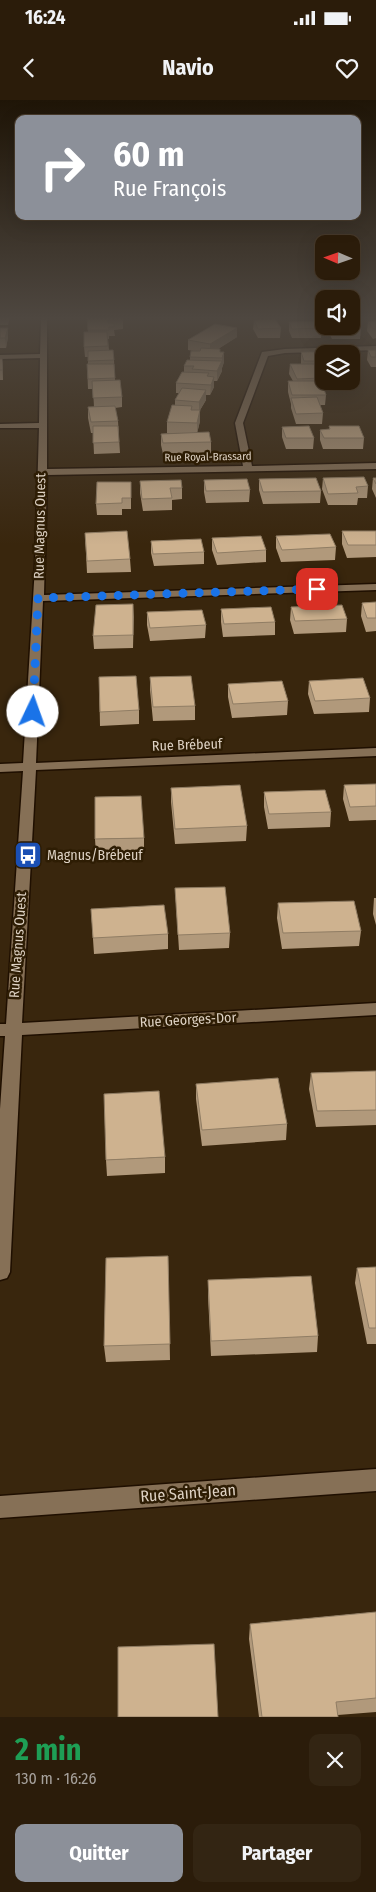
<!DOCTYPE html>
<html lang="fr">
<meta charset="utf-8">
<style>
body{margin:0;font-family:"Fira Sans Condensed",sans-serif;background:#332513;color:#f1f3f6;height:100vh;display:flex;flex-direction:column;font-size:19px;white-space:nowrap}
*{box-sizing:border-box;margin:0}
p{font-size:16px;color:#a6a19c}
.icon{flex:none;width:28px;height:28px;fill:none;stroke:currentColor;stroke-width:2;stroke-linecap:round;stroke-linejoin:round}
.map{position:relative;height:1617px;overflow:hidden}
.sheet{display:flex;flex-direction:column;background:#2b1c0a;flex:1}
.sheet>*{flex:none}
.banner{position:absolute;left:15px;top:15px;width:346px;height:105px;border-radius:10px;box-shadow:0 5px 20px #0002,0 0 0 1px #473a2b;background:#8c9099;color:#fff;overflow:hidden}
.needle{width:32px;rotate:272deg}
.fabs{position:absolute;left:315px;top:135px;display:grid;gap:10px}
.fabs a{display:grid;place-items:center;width:45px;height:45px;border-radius:10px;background:#2b1c0a;box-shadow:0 5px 20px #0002,0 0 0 1px #473a2b;font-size:25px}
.pin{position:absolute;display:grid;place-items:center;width:42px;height:42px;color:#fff;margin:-21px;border-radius:10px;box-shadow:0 2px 8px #0006}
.me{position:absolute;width:55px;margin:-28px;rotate:3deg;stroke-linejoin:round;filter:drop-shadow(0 0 4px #0008)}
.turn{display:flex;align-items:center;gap:18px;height:105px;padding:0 15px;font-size:22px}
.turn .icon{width:65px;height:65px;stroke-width:2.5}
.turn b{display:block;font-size:35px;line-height:42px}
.round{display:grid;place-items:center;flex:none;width:52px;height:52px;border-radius:10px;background:#332513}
.overview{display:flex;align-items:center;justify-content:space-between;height:85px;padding:0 15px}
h1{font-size:30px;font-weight:700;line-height:38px;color:#1e9e55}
.button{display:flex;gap:10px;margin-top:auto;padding:10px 15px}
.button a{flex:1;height:58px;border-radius:10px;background:#8c9099;color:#fff;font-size:20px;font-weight:700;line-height:58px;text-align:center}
.button a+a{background:#332513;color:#f1f3f6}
.status{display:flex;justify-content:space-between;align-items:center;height:35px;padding:0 25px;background:#2b1c0a;direction:ltr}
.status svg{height:14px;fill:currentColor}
header{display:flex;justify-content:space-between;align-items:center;height:65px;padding:0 15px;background:#2b1c0a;font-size:22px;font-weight:700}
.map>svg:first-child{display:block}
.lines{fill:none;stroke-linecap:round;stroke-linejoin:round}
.street-casing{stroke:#1f0f00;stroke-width:3}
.street{fill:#867056;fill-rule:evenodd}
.wall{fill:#b1997b}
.shaded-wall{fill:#907d64}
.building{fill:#ceb28f;stroke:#907d64}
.route{stroke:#1a73e8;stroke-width:9;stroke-dasharray:0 16.2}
.labels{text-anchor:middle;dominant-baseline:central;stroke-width:5;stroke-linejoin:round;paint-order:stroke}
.far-street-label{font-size:11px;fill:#ded2c4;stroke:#2e1d04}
.street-label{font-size:14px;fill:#ded2c4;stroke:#2e1d04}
.poi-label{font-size:14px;fill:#ded2c4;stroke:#2e1d04;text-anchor:start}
.near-street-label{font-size:16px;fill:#ded2c4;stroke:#2e1d04}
</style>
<div class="status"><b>16:24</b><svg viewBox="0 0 49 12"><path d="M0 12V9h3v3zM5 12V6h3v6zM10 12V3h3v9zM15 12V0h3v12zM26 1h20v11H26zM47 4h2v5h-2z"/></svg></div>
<header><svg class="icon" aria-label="back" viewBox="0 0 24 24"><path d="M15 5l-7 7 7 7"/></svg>Navio<svg class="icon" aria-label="heart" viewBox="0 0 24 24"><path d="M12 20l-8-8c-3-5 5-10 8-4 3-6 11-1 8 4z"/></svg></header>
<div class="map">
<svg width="376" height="1617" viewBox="0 0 376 1617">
<rect width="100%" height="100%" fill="#39260d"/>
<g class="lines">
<g class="street-casing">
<path id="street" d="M41,218H47V369L243,366L235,323L262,252L285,249L376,246V250L285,253L268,256L243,323L252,366L376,363V369L47,375L44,495L376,484V490L43,501L36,663L376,648V656L36,670L22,923L376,903V915L22,935L10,1172L7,1178L0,1180V1009L5,936H0V924H6L23,671L0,672V664L23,663L35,466L39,328H0V324L39,323L40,258L0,259V255L40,254Z
M376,1369V1391L0,1418V1396Z"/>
</g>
<use href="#street" class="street"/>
</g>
<path class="wall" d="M0,218H10L8,225H0Z
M87,218H123V229L114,230L115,236H109V239H108L109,250L114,260L115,280L122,297V307L115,308L118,321L120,353L94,354L93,333H91L88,318V307H94L93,289H88L87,264H88V257H85L84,247L88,232Z
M254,220L281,228L280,238H258L253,229Z
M376,221V238L373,239L367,231L368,222Z
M289,222L322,228L321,238H292L289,231Z
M328,226H351L361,229L360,239H332L328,231Z
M0,228L8,237L6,248H0Z
M237,237L218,249H220V252L224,262L222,268V271L217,281H214V287L210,295H206V300L200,310V321L197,333L211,342V353L163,354L161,345V334L181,333H167V322L175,306V300L179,293H176V283L184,272V266L190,260V257L193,251L188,250V240Z
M368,250H376V267H371L367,260Z
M301,252L324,254V271H317L321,278V281L326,295L325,305H320L323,313L322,324H296L291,308V304L288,292V281H293L289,274L290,264H301Z
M0,259H2L3,269V280H0Z
M329,326L364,338L363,349H323L320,340V330L329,329Z
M282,327L314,338L313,349H286L282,337Z
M323,378L368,386L367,398H358L357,405H328L322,389Z
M373,378H376V398L372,389Z
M259,379L321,391L320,403L263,404L259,390Z
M204,380L250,390L249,402L206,403L204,392Z
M140,381L182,388V399L172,400V410L143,411L140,393Z
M131,382V409H122V415H97L96,404Z
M342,431H376V457L347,458L342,444Z
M85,433L130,459L131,472L87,473Z
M276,436L336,447L335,460L281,462L276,448Z
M212,438L266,450V462L217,465L212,450Z
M151,441L204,452V464L154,466L151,453Z
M376,502V531L366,532L361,516L362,503Z
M133,504V548L94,549L93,536Z
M291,507L347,519L346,532L294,534L290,520Z
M221,509L275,522V535L223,537L221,522Z
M147,512L206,525L205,538L150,541L147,525Z
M99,577L139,610V624L100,626Z
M150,577L195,606V620L153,621L150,590Z
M309,581L370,598L369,612L314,614L308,594Z
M228,584L288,601L287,615L232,618L228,597Z
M376,684V720L349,721L343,699L344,685Z
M171,688L247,726L246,741L175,744L171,702Z
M264,692L331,712L330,727L268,729L264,707Z
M144,738V752L96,754L95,739Z
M175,788L230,833L229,848L179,850L176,803Z
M374,798H376V825L373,814Z
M278,803L361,831L359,846L282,849L277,818Z
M91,809L168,834V849L94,854Z
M376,971V1025L316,1027L309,989L311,973Z
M196,984L287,1024L286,1040L202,1046L196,999Z
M165,1057V1073L107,1076L106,1060Z
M168,1156L170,1260L106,1262L104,1246Z
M376,1167V1244H367L355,1183L357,1168Z
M208,1180L318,1236L317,1252L211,1256L208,1196Z
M376,1512V1612L338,1615V1617H259L249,1539L250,1524Z"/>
<path class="shaded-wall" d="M8,228V237L6,248L5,238Z
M237,228V237L210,254V244Z
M224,252V262L222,268V258Z
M2,259L3,269V280L2,270Z
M222,261V271L217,281V271Z
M214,277V287L210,295L211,285Z
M206,290V300L199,312V302Z
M200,310V321L197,334V323Z
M133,504L134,517L133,548Z"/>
<path class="building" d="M87,218H123V220H108V223H114V227H109V230H88Z
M275,219L281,228L258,229L254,220Z
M318,221L322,228L292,229L289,222Z
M351,221H357L361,229L332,230L330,226H351Z
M376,221V229H374L368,222Z
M215,224L237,228L210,244L188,240Z
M0,228H8L5,238H0Z
M84,232H107L108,246L84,247Z
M201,248L220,249V252H224L222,258L190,257L191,251H200Z
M113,250L114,260L88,261V251Z
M368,250H376V257H371Z
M344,251L345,254H324V261H304L301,252Z
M0,259H2V270H0Z
M187,260L222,261L217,271L192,269L194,266H184Z
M87,264H114L115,278L88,279Z
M290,264H314L321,278L297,279Z
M182,272L209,273L207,276L214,277L211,285L176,283Z
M120,280L122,297L93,298L92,281Z
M288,281H321L326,295H292Z
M182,288L206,290L199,302L175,300Z
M317,297L323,313L296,314L291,298Z
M172,305L192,306L191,310H200L197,323L167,322Z
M115,306L118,321L91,322L88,307Z
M93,326H118L119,342L93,343Z
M309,326L314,338H286L282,327Z
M329,326H359L364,338H324L320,330L330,329Z
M209,332L211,342L163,343L161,334Z
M364,377L368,386L356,387L358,393L328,394L323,378Z
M316,378L321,391L263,392L259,379Z
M373,378H376V384Z
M247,379L250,390L206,391L204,380Z
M181,380L182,388H170L172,398L142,399L140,381Z
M97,382H131V398H122V403L96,404Z
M127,431L130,459L87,461L85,433Z
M342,431H376V445H348Z
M330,434L336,447L282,450L276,436Z
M261,436L266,450L217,453L212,438Z
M201,439L204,452L153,454L151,441Z
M376,502V518H367L362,503Z
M133,504V535L93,536L96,505Z
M342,505L347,519L295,521L291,507Z
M271,507L275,522L224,524L221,509Z
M202,510L206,525L150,528L147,512Z
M136,576L139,610L100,612L99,577Z
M191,576L195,606L153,607L150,577Z
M363,578L370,598L315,601L309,581Z
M282,581L288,601L233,604L228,584Z
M376,684V706L350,707L344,685Z
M240,685L247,726L175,729L171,688Z
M325,690L331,712L269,714L264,692Z
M141,696L144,738L95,739V697Z
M225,787L230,833L178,835L175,788Z
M354,801L361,831L283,833L278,803Z
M164,805L168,834L93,838L91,809Z
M376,971V1010L317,1011L311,973Z
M278,978L287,1024L202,1030L196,984Z
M159,991L165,1057L106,1060L104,994Z
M168,1156L170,1244L104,1246L106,1158Z
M376,1167V1228H369L357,1168Z
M311,1176L318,1236L211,1241L208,1180Z
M376,1512V1598L336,1602L338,1617H262L250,1524Z
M214,1544L218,1617H118V1547Z"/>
<linearGradient id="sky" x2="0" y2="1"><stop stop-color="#1f1507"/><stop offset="0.49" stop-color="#4e4740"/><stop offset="1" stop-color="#4e4740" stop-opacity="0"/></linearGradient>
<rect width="376" height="445" fill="url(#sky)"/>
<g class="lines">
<path class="route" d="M33,612L38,498L317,489"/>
</g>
<defs>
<g id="bus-square" transform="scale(1.4375)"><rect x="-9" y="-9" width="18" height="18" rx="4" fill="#1a4fb4" stroke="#2e1d04"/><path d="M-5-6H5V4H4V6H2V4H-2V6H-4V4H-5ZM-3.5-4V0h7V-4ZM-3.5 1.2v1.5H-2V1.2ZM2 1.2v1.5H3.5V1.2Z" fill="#fff"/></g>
</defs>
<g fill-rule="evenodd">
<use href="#bus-square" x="28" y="755"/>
</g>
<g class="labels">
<g class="far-street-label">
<text transform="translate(208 357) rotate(-1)">Rue Royal-Brassard</text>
</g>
<g class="street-label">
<text transform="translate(40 426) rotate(-89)">Rue Magnus Ouest</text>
<text transform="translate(187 645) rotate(-2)">Rue Brébeuf</text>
<text transform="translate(18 845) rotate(-86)">Rue Magnus Ouest</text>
<text transform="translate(188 920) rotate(-3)">Rue Georges-Dor</text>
</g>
<g class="poi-label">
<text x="47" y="755">Magnus/Brébeuf</text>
</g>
<g class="near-street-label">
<text transform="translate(188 1393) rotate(-4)">Rue Saint-Jean</text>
</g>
</g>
</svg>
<div class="fabs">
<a><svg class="needle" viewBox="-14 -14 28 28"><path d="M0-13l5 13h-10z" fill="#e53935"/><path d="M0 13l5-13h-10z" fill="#a6a19c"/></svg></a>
<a><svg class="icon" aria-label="sound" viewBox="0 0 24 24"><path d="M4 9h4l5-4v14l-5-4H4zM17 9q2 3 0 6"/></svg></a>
<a><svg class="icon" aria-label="layers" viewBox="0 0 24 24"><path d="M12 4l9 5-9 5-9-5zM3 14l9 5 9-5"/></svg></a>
</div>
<div class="pin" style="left:317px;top:489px;background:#d93025"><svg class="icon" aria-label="arrive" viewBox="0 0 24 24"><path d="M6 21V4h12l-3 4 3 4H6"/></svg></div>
<svg class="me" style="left:33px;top:612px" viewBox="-20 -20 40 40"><circle r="19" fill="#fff"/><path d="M0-13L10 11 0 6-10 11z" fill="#1a73e8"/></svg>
<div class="banner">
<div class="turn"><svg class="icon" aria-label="right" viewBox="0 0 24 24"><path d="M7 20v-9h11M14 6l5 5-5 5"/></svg><div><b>60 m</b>Rue François</div></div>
</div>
</div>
<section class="sheet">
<div class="overview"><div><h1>2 min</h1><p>130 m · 16:26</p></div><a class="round"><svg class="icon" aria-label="close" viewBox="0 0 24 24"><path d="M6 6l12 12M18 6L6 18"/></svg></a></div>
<div class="button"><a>Quitter</a><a>Partager</a></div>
</section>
